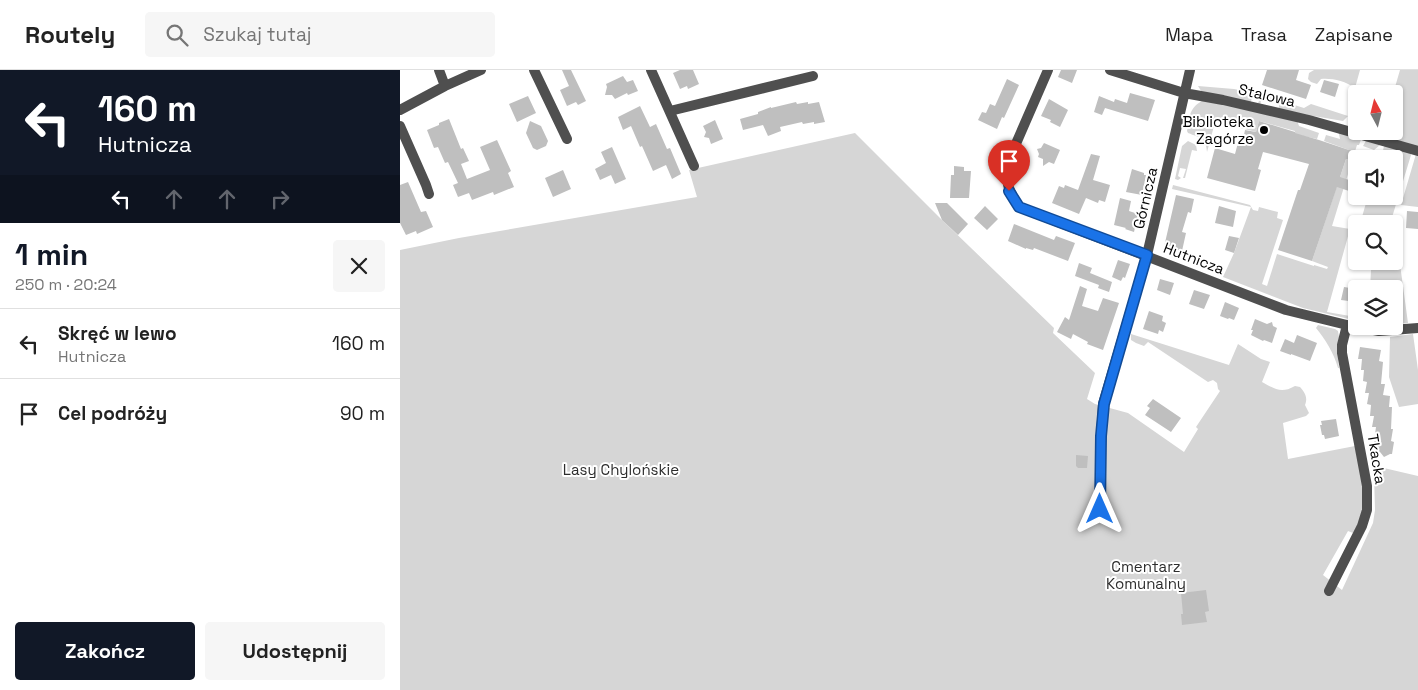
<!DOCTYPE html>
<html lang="pl">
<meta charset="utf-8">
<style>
body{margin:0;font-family:"Space Grotesk",sans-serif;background:#f6f6f6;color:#222;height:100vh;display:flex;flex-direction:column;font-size:19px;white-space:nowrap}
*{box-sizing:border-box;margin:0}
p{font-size:16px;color:#767676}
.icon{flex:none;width:28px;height:28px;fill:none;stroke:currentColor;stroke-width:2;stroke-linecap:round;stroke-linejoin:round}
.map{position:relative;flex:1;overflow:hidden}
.panel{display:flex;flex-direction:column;background:#fff;width:400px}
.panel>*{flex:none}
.guide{background:#111827;color:#fff;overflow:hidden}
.needle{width:32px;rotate:353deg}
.buttons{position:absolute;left:948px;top:15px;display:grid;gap:10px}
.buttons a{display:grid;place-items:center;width:55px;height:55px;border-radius:5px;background:#fff;box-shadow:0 1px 4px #0004;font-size:25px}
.pin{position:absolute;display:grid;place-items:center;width:42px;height:42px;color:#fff;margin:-51px -21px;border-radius:50% 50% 50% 0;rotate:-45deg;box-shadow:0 0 5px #0007}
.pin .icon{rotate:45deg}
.me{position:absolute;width:55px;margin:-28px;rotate:0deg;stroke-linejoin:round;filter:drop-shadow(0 0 4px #0008)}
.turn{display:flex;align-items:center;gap:18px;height:105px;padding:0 15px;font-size:22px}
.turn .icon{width:65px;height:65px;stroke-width:2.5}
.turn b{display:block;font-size:35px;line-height:42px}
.lanes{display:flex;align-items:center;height:48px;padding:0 15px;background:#0003;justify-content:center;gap:25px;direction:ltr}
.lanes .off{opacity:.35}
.round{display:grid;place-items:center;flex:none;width:52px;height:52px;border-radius:5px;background:#f6f6f6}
.overview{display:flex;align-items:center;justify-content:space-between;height:85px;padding:0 15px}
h1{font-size:30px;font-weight:600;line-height:38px;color:#111827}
.action{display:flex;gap:10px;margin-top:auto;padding:10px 15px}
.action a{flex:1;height:58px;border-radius:5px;background:#111827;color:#fff;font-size:20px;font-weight:600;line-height:58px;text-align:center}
.action a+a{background:#f6f6f6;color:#222}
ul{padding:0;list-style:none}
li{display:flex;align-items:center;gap:15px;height:70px;padding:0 15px;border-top:1px solid #e0e0e0}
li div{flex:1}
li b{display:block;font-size:19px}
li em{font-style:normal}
header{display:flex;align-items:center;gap:30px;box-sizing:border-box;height:70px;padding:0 25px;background:#fff;border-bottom:1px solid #e0e0e0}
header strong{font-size:24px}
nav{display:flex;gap:28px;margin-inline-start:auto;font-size:18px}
.search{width:350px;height:45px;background:#f6f6f6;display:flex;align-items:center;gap:12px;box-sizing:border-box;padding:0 18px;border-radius:5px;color:#767676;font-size:19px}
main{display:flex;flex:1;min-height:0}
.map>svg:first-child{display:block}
.green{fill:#d6d6d6}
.building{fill:#bfbfbf}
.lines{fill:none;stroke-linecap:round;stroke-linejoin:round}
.street{stroke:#4f4f4f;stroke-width:10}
.route-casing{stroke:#114b97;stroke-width:12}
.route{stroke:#1a73e8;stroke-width:9}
.poi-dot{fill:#000;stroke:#fff;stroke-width:2}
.labels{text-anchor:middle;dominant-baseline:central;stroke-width:4;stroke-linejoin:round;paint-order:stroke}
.street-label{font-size:15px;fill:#000;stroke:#fff}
.poi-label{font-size:15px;fill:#000;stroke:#fff;text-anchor:end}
.park-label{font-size:15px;fill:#2d2d2d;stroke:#fff}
</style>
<header>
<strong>Routely</strong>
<div class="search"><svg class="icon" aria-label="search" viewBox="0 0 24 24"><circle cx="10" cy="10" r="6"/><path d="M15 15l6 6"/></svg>Szukaj tutaj</div>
<nav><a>Mapa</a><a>Trasa</a><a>Zapisane</a></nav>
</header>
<main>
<section class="panel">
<div class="guide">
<div class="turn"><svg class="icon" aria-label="left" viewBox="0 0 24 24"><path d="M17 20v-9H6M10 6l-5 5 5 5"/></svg><div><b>160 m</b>Hutnicza</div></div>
<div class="lanes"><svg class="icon" aria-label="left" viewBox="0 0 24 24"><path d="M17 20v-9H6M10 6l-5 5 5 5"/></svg><svg class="icon off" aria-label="ahead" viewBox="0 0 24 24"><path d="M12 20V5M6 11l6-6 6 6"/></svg><svg class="icon off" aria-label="ahead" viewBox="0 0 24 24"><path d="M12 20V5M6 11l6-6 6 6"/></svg><svg class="icon off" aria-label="right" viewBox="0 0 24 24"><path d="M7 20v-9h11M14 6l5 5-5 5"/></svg></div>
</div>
<div class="overview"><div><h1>1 min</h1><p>250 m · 20:24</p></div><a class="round"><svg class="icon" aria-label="close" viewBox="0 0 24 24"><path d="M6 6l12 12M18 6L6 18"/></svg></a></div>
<ul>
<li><svg class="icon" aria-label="left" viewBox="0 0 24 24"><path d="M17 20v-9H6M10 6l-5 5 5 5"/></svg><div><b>Skręć w lewo</b><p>Hutnicza</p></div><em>160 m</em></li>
<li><svg class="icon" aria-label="arrive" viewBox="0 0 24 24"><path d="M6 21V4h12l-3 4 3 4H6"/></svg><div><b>Cel podróży</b></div><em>90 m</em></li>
</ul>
<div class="action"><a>Zakończ</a><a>Udostępnij</a></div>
</section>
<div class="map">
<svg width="1018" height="620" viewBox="0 0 1018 620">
<rect width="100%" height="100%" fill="#fff"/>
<path class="green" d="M914,0H960L955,18C945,11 932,8 921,9L917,14L911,12L908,9L909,3Z
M1000,0H1018V78L990,69L981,63L974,61H994L993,24Z
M798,16L834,19L854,23L850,34L803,24Z
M862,25L904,38L911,34L948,46L943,51L878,40L880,33L877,31L862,28L860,35L858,33Z
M804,30L897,50L899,56L919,63L917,69L894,64L895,61L859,51L856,62L790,45C792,38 797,33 804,30Z
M789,50L814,56L807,82C806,67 800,68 788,63L787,61Z
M938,60L962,67L959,75H957L932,156L950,159L927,242L950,246L949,249L903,238L823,207L834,183L851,137L772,119L773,115L850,135L853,140L858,141L859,137L878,142L877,148L883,150L862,214L867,216L877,184L914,196V195L927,199L928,197L912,191L949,80L924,71L926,65L940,69Z
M455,63L541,149L654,258L653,263L695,303L687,329L695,334L728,343L784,382L798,359L796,357L820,321L818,319L817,313L813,310L808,312L748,272L744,276L736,273L731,270V264L829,295L838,274L861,289L870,292L862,312C875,319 881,324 895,316L900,317C905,323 908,327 905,335L909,343L906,346L883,353L888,389L955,376C959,399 968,425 961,448C959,453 956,458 953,463L948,461L923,505L942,520L973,453L975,440L974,404L971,395L1018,406V620H0V180L59,168L297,127L289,100Z
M967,69L1010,82L1011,85L990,154H960L968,126H994V89H981L984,76L980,75L974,80L963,76Z
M788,71L796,75L797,81L792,80L785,108H783L786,99L780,98L778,106L781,108L778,110L775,109L782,76Z
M1016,84H1018V137L1001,135Z
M994,165H996L1008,253L994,254V219H970L971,200L977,199L980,191H994Z
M918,255L935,259L938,261L939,267L937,281L939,298H938C934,283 925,269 916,258Z
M1013,264L1018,300V334L999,337L989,307L990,267Z"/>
<path class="building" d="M162,0H171L186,31L178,35L176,32L167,36L160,20L169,16Z
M280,0H293L299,14L288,19L287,16L280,19L273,3Z
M661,0H677L672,13L658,7Z
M867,0H899L896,10L911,15L906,29L862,15Z
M223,6L227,12L233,10L238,21L228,25L227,23L215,29L212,25H205L207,17L206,14Z
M607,9L619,15L604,48L602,47L597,59L578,50L582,42L586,43L590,34L595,36Z
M924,10L939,14L935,27L920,22Z
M730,23L755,30L748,51L705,38L702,45L694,42L699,26L714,32L715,29L727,33Z
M128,26L136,43L117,52L109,34Z
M649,29L668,40L660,57L650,52L651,50L641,46Z
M396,32L397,34L408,32V34L419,32L425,52L414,54V52L403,54L402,52L380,57L381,61L368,66L363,55L343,60L340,49L358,44V42L371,37V38Z
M240,36L250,57L256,54L267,79L270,78L281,104L272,109L266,95L253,101L242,76L240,77L231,56L223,60L218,47Z
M49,49L61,79L63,78L69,91L61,94L67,109L90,100L80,77L97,70L111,101L108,103L114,117L94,125L93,122L72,130L69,123L58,127L53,115L58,113L48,92L45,93L38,77L34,78L27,60L39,55V53Z
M315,50L323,69L311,74L309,68L304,67L306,62L303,56Z
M130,51L141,56L148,71L146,76L137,80L133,78L126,63Z
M859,51L895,62V63L919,70L970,87V89H946L940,107L952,111L949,121L937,117L912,191L878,180L898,120H900L909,94L863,82L858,99L861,100L855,121L807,108L815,78L835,84L839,69L843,70L845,60L856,62Z
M644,73L660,80L654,94L649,92L643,96V89L638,87L639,84L637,79L641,78Z
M212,77L226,109L215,114L211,105L200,110L195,99L206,93L201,82Z
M691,84L700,86L693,110L710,115L705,132L699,130L698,133L686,128L679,144L652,133L659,116L664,118L665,115L678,120Z
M554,96L564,97V101H571L569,128H550L551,105H554Z
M732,99L744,103V105H746L742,125L726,122Z
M163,100L171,119L153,127L145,108Z
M8,112L21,142L26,141L33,157L17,164L16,161L6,165L0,153V115Z
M776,125L794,129L791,143L788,142L782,162L786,163L782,181L764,177Z
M720,128L731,131L729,141L738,144L734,162L725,159L726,158L714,155Z
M535,133H547L568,154L558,165L542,150Z
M585,136L598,149L587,160L574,148Z
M819,136L836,141L833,157L815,153Z
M1007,141L1018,142V159L1006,158Z
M614,154L654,170L656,166L675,173L668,191L634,178L633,180L626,178V179L608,171Z
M829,166L839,168L834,183L825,180Z
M718,190L730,194L725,208L723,207L721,211L712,207Z
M679,193L692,198L690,203L712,212L709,222L698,218L699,215L675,206Z
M760,209L774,213L770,225L757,220Z
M680,216L687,219L682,236L698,241L703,228L719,233L703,280L687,274L688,272L673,264L671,269L657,262L665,247L669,250Z
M944,217L956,219V232L941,230Z
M794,220L810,225L804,239L789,234Z
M825,232L839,238L834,250L829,248L828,249L820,246Z
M749,241L763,246L762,251L766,253L763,262L759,260L758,264L743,259Z
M855,249L867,254L872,252L873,256L877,258L872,273L864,270L863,271L851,265L853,260H851Z
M897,265L917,273L910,291L891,284V285L880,281L885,269L894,273Z
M960,277L981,280L979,291L983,292L981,314H985L983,325L990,326L989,337H992L991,359H993L991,371L994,372L992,384H990L984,387L980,382H977L978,376L974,371L976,357H972L974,346H970L971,335L967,334L969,323H965L967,312L963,311L964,300H961L962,289H958Z
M753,329L781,348L771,362L745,345L750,338L747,336Z
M936,349L939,366L925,369L924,365H922L920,355H922L921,351Z
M676,385L688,386L687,398H678L676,396Z
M806,520L809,541L805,542L807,552L782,555L781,544H783L781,523Z"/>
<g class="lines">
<path class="street" d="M39,0L45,16
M134,0L167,69
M251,0L294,96
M648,0L608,92C605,113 608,119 619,137L886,240L947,255L979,261L1018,258
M710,0L784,23L823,30L909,50L1018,81
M0,40L45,16L81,0
M270,41L413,6
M0,56L26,115L29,124
M700,439L701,367L703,334L747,185L790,0
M929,521L962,456L967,440V416L942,283V275L947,255"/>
</g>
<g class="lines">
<g class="route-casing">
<path id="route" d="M609,121L619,137L747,185L704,334L701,366L700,439"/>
</g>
<use href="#route" class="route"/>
</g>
<circle class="poi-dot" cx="864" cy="60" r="5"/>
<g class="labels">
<g class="street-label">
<text transform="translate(867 25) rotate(13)">Stalowa</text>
<text transform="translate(745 128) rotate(-77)">Górnicza</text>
<text transform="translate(794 188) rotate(21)">Hutnicza</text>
<text transform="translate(977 389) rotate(81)">Tkacka</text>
</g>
<g class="poi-label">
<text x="854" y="51">Biblioteka<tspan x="854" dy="17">Zagórze</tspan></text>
</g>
<g class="park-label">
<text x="221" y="399">Lasy Chylońskie</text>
<text x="746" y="496">Cmentarz<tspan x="746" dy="17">Komunalny</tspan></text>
</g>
</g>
</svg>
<div class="buttons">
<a><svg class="needle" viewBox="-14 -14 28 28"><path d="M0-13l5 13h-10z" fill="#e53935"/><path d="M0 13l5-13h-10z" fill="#767676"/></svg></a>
<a><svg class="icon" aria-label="sound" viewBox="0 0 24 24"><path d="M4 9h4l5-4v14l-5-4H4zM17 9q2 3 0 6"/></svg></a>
<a><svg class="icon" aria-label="search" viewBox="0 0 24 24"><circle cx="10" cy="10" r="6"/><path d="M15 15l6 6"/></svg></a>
<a><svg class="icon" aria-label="layers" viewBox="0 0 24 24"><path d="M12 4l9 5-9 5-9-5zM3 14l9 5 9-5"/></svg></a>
</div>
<div class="pin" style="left:609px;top:121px;background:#d93025"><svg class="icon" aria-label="arrive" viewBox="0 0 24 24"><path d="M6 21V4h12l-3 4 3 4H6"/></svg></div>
<svg class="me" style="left:700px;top:439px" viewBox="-20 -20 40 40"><path d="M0-17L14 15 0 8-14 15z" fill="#1a73e8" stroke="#fff" stroke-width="4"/></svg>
</div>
</main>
